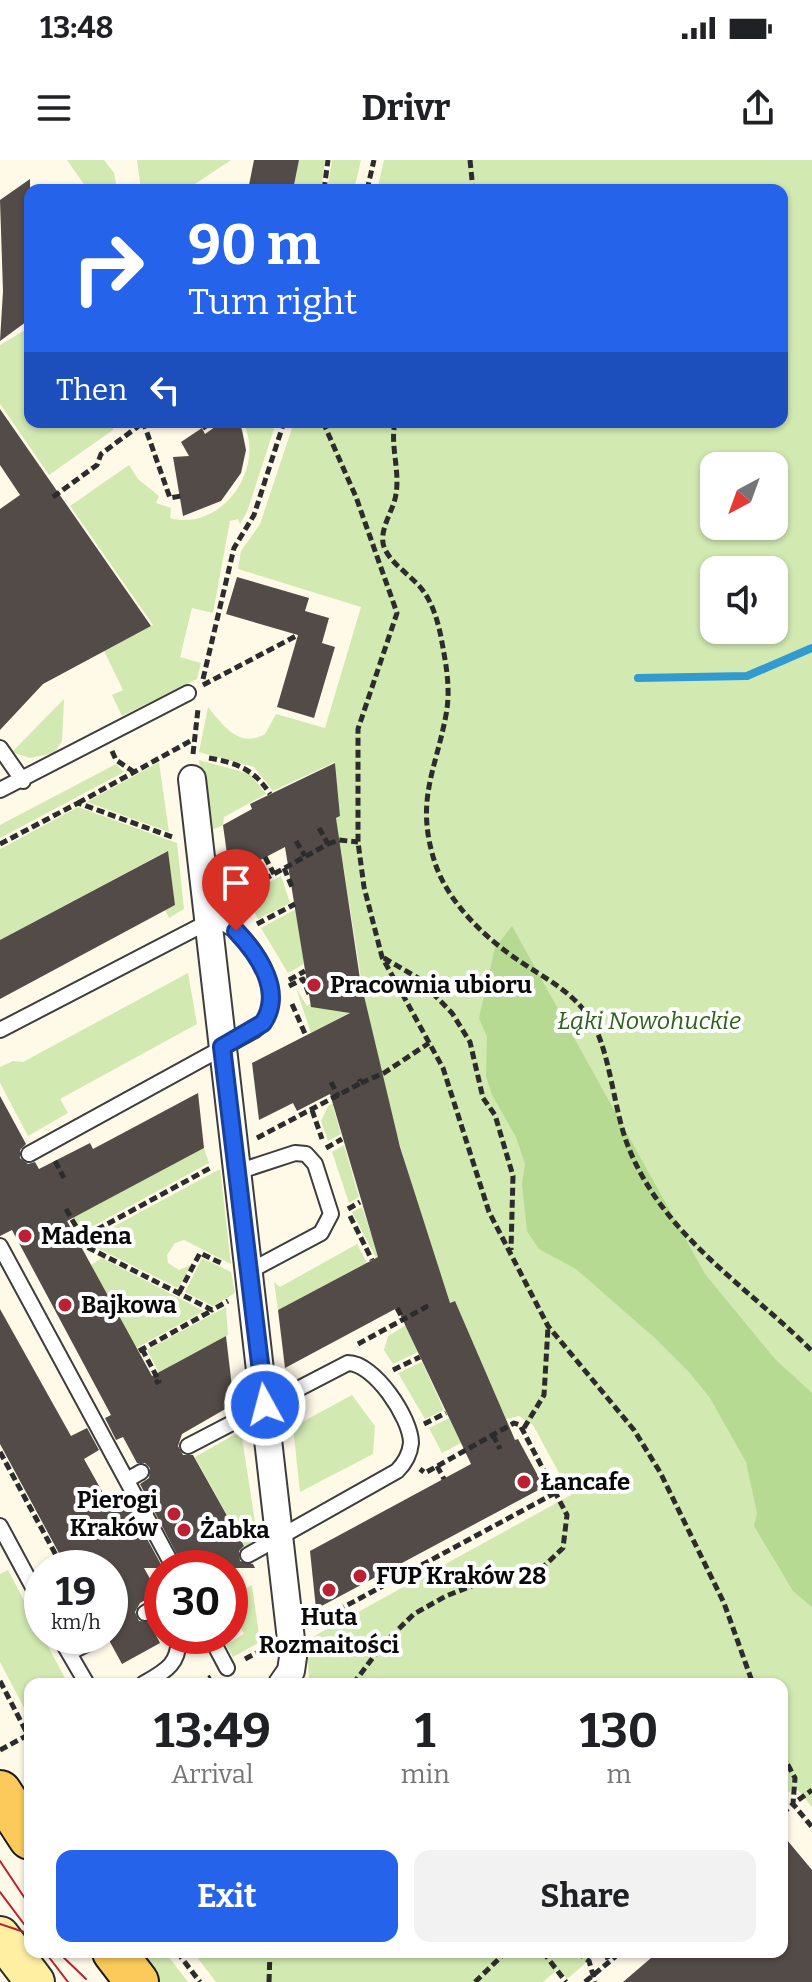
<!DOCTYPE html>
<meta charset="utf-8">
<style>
body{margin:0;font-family:Bitter,serif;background:#f2f2f2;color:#202124;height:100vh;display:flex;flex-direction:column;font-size:30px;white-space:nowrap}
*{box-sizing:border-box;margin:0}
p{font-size:26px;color:#757577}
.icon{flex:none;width:44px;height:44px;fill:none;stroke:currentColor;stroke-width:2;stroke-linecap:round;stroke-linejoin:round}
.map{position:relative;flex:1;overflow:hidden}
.sheet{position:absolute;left:24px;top:1518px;width:764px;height:280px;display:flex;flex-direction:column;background:#fff;border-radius:16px;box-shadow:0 2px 6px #0004}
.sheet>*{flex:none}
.guide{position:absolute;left:24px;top:24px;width:764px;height:244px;border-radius:16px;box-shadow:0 2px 6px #0004;background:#2563eb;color:#fff;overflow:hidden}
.needle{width:52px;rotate:221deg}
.controls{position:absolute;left:700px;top:292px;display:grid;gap:16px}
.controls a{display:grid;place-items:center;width:88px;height:88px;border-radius:16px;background:#fff;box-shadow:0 2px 6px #0004;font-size:40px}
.speed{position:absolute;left:24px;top:1390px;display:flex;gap:16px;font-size:40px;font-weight:700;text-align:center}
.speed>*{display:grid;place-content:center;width:104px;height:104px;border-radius:50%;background:#fff;box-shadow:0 2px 6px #0004;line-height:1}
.speed small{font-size:20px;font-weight:400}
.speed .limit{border:12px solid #d22;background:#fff;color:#111}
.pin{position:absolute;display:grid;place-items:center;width:68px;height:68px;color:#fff;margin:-82px -34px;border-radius:50% 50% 50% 0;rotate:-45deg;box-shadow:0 0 8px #0007}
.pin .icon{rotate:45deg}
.me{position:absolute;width:88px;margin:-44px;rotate:353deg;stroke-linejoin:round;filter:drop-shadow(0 0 6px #0008)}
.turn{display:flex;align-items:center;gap:28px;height:168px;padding:0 32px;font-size:36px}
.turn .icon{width:104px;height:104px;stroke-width:2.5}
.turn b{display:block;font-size:56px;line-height:68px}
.then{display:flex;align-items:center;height:76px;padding:0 32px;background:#0003;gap:16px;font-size:30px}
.eta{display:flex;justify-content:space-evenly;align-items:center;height:136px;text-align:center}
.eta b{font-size:48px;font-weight:700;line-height:56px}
.cta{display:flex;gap:16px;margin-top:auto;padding:16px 32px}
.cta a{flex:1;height:92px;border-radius:16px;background:#2563eb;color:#fff;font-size:32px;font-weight:700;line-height:92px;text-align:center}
.cta a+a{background:#f2f2f2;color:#202124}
.status{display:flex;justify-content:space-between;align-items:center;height:56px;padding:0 40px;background:#fff;direction:ltr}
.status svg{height:22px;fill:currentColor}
header{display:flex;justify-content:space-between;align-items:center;height:104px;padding:0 32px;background:#fff;font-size:36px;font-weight:700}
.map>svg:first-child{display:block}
.green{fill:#d2e9b2;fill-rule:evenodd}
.forest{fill:#b6da91}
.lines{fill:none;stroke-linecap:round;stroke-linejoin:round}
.stream{stroke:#319bd0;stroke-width:8}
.building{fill:#534b47}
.service-casing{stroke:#3d3d3d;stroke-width:18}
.minor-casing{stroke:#3d3d3d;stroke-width:30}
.secondary-casing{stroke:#2c2c2c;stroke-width:42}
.primary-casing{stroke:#1b1b1b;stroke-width:46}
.path{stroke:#2c2c2c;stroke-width:5;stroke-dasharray:8 4;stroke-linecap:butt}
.service{stroke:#fff;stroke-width:14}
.minor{stroke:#fff;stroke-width:26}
.secondary{stroke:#ffefa3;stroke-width:38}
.primary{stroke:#fcca5b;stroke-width:42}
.tram{stroke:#bc2032;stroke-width:2}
.route-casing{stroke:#184099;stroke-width:20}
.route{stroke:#2563eb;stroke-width:14}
.poi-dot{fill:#bc2032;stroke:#fff;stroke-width:3}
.labels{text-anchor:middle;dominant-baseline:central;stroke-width:8;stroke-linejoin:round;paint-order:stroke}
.poi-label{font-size:24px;font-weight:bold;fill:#0a0a0a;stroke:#fff;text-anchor:start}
.park-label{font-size:24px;font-style:italic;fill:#2e621a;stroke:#fff}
</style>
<div class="status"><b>13:48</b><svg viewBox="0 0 49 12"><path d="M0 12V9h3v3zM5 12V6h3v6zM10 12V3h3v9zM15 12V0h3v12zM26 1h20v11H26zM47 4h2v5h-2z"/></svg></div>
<header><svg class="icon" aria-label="menu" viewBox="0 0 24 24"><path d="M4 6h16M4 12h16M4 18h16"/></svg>Drivr<svg class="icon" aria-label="share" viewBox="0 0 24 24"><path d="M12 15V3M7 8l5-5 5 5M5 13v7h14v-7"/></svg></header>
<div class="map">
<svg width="812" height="1822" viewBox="0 0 812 1822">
<rect width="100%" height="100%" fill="#fff9e8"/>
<path class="green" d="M67,0H104L114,13L117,30H88Z
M137,0H231L186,30H141Z
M299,0H325L321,30H293Z
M332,0H361L354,30H327Z
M384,0H812V1647L795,1627L782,1638V1524H309L307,1480L571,1335L533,1265L519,1256L506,1259L455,1141L406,1166L418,1192L393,1204L384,1190L388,1176L434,1148L376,1098L352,1052L362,1047L371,1074L419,1049L381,921L333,947L341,974L328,981L321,961L328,946L369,924L366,844L311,873L296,828L307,846L361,818L340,684L326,664L340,656L335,602L273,631L254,607L199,592L208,547C223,565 239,589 265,574L276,554L325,568L361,447L238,409L241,391L260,364L294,262H782V30H377ZM714,306H774V366H714ZM714,410H774V470H714Z
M30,167V262H115L113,270L49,315L0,244V185Z
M243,262L276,263L247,352L240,364L238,359L230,361L213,453L192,448L180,497L201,503L197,519L122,556L112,535L123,530L104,491L153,465L70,346L129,305L138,319L159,336L156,343L171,348L170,358C220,372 267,310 243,262Z
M64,539L62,581L54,593L30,598L12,592Z
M199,600L250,614L266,634L224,657L223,665L206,673Z
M159,602L169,672L87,642Z
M116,604L124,612L0,678V665Z
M78,647L177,683L184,749L169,758L165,750L175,745L167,691L0,780V689Z
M281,716L290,743L258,759L245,735Z
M296,749L304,804L288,813L261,768Z
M188,813L197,864L60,939L68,953L28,976L0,923V907L13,901L23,902Z
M344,985L359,1037L349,1043L332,992Z
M204,988L209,1003L82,1072L67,1048L89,1049Z
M220,1009L231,1104L184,1080L175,1083L167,1095L168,1103L179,1110L191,1105L178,1128L85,1082Z
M357,1084L367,1103L278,1150L274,1122L280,1127Z
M102,1098L204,1151L136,1188L91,1105Z
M202,1098L231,1112L235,1133L213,1146L185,1132Z
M226,1147L228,1175L172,1205L165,1224L147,1190Z
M422,1202L444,1250L425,1259L398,1213Z
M352,1235L375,1266L373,1294L300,1332L293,1267Z
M449,1258L461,1283L442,1293L429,1268Z
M241,1271L257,1375L246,1389L195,1297Z
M8,1410L68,1524H30V1559L0,1502V1414Z
M252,1425L260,1482L233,1497L226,1485L244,1474L230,1449V1436Z
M132,1792H165L188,1822H155Z
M193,1792H599L567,1819L558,1809L543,1822H216Z"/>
<path class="forest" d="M512,766L705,1114L775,1199L812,1233V1447L793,1431L754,1366L757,1353L746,1302L710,1238L689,1212L656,1179L576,1109L539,1089L527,1071L522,1024L525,1004L516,977L492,935L486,916L487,877L479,858L495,788Z"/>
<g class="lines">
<path class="stream" d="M638,518L747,516L812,488"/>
</g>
<path class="building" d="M254,0H299L293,30H248Z
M30,19V159L0,181L3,131L0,40Z
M0,249L151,466L43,524L0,570V349L20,335L0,305Z
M222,262H239L242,270L246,290L241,313L221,341L183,356L173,297L189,296L181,282L202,268L205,274Z
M237,417L309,438L305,451L329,458L322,483L335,487L314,558L277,547L298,475L226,454Z
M335,603L340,656L336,658L360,819L400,987L450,1143L455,1141L515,1280L518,1279L544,1327L316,1449L310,1391L471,1304L397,1148L285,1208L278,1150L378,1097L330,934L297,951L293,943L259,960L252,903L350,853L311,847L285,687L230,716L223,665L252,649L250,644Z
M168,691L175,745L0,839V780Z
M198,933L204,988L67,1061L152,1216L226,1176L234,1244L182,1274L178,1286L183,1295H193L244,1386L239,1391L240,1401L253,1404L255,1408H184L140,1324L149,1318L150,1308L145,1303H137L123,1277L116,1280L105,1258L111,1255L12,1070L0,1076V936L26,984L20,990V998L28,1004L35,1002L39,1009L90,983L93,989Z
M0,1149L71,1276L87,1268L99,1290L84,1299L108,1342L122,1333L163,1408H144L158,1433L140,1443L135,1452L139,1461L149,1462L160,1483L122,1504L110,1482V1408H67L0,1284Z
M782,1674L812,1710V1822H623L658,1792H782Z"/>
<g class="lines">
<g class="service-casing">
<path id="service" d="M0,588L23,621
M0,630L188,533
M0,870L210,761C247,760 295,840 255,870L29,994
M237,1012L295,993L306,994L315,1004L331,1054L321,1073L248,1112
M0,1086L174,1408
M188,1286L348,1203C374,1203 411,1258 411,1283C410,1293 405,1303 397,1311L248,1395
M127,1320L141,1312
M0,1366L42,1444
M145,1453L162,1443
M59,1476L87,1524
M210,1476L227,1508
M69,1493L102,1476
M143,1524C164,1512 181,1504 178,1476"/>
</g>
<g class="minor-casing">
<path id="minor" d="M192,619L293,1497L291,1511L282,1524"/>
</g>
<g class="secondary-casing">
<path id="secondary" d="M0,1776L35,1822"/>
</g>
<g class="primary-casing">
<path id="primary" d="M0,1632L30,1678
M114,1792L137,1822"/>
</g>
<path class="path" d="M470,0L473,30
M324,30L328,0
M367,30L374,0
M159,262L144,264L170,338L181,336
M202,262L208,272
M323,262L356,337L397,453L358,569V682L364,727L382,797L443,908L489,1052L548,1166L634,1270L660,1312L724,1443L753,1524
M395,262C390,286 400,310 396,334C394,350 378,370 384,387C391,405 413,416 424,432C433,445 438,462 441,477C446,504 451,528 446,555C435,613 415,641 435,703C448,743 487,780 521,802C546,819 568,829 587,854C610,884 613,949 628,986C663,1076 747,1126 812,1191
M53,337L97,305L101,294L144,262
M203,519L234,388L254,355L284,262
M203,525L298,475
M112,591L116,600L134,612
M193,594L198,549
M209,598C237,603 254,609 270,634
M78,643L194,579
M296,681L305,696
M0,684L78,643L175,678
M328,684L339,680L358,682
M265,697L274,714
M284,708L292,727
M231,734L245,730L328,684L319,668
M257,764L295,744
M384,798L418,818L452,853L470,882L483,938L495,955L513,1016L511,1090
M289,820L305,811
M289,826L303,819L309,834
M292,844L306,876
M331,922L338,936
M361,923L384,913L429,883
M312,950L322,979
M257,978L361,923L359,919
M326,988L342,979
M55,1001L64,1018
M66,1049L82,1077
M348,1049L360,1042
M350,1056L372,1100
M76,1081L212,1007
M77,1082L212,1150L228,1141
M179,1133L200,1093L223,1104
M397,1148L403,1159
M358,1184L426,1147L424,1142
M142,1189L159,1221L155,1223
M139,1191L211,1151
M393,1210L420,1197
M424,1264L446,1253
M524,1268L544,1235L548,1167
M493,1275L500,1289
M0,1292L63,1408
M437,1306L444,1319
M316,1462L557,1332
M245,1499L268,1487
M0,1521L30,1579
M198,1524L211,1517
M353,1524L384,1483L414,1454L446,1436L497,1416L542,1408L563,1388L567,1355L520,1265L514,1263L425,1313L420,1309
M0,1590L28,1575
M782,1594L795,1618L793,1644L812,1630
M782,1654L793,1644L812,1667
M177,1792L200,1822
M543,1792L566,1822
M577,1792L589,1801L595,1822
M605,1792L609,1802
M269,1822L270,1792
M475,1822L506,1792
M585,1822L621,1792"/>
<use href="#service" class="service"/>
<use href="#minor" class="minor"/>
<use href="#secondary" class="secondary"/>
<use href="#primary" class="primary"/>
<path class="tram" d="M0,1701L30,1746
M0,1732L30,1772
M0,1764L30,1774
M45,1792L68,1822
M58,1792L86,1819"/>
</g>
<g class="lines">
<g class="route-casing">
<path id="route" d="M236,771C259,795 284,832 263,863L222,887L265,1245"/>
</g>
<use href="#route" class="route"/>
</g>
<g class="poi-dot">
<circle cx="314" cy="825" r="8"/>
<circle cx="25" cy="1076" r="8"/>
<circle cx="65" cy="1145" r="8"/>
<circle cx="524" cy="1322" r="8"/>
<circle cx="174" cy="1354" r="8"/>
<circle cx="184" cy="1370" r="8"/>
<circle cx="360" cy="1416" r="8"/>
<circle cx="329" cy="1430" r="8"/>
</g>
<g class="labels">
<g class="poi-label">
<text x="330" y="825">Pracownia ubioru</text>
<text x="41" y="1076">Madena</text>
<text x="81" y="1145">Bajkowa</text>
<text x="540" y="1322">Łancafe</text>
<text x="158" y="1340" text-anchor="end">Pierogi<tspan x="158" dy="28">Kraków</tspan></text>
<text x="200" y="1370">Żabka</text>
<text x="376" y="1416">FUP Kraków 28</text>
<text x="329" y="1457" text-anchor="middle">Huta<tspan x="329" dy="28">Rozmaitości</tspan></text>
</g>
<g class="park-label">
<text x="649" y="861">Łąki Nowohuckie</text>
</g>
</g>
</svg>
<div class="controls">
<a><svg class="needle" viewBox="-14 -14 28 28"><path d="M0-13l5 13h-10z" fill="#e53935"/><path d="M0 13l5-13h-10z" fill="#757577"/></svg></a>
<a><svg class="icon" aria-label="sound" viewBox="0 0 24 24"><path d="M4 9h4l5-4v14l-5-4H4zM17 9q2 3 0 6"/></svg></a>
</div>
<div class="speed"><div>19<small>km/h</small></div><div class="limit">30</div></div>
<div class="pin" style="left:236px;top:771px;background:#d93025"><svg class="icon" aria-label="arrive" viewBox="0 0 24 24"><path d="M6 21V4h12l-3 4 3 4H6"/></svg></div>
<svg class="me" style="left:265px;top:1245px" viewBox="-20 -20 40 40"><circle r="17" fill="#2563eb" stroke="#fff" stroke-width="3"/><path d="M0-11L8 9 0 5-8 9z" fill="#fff"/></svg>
<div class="guide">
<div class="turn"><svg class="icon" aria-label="right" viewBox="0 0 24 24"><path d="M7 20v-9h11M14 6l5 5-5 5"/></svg><div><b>90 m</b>Turn right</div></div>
<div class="then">Then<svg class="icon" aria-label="left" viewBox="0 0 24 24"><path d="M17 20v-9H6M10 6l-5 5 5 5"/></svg></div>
</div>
<section class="sheet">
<div class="eta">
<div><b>13:49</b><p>Arrival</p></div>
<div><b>1</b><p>min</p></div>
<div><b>130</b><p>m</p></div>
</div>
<div class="cta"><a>Exit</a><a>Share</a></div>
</section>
</div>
